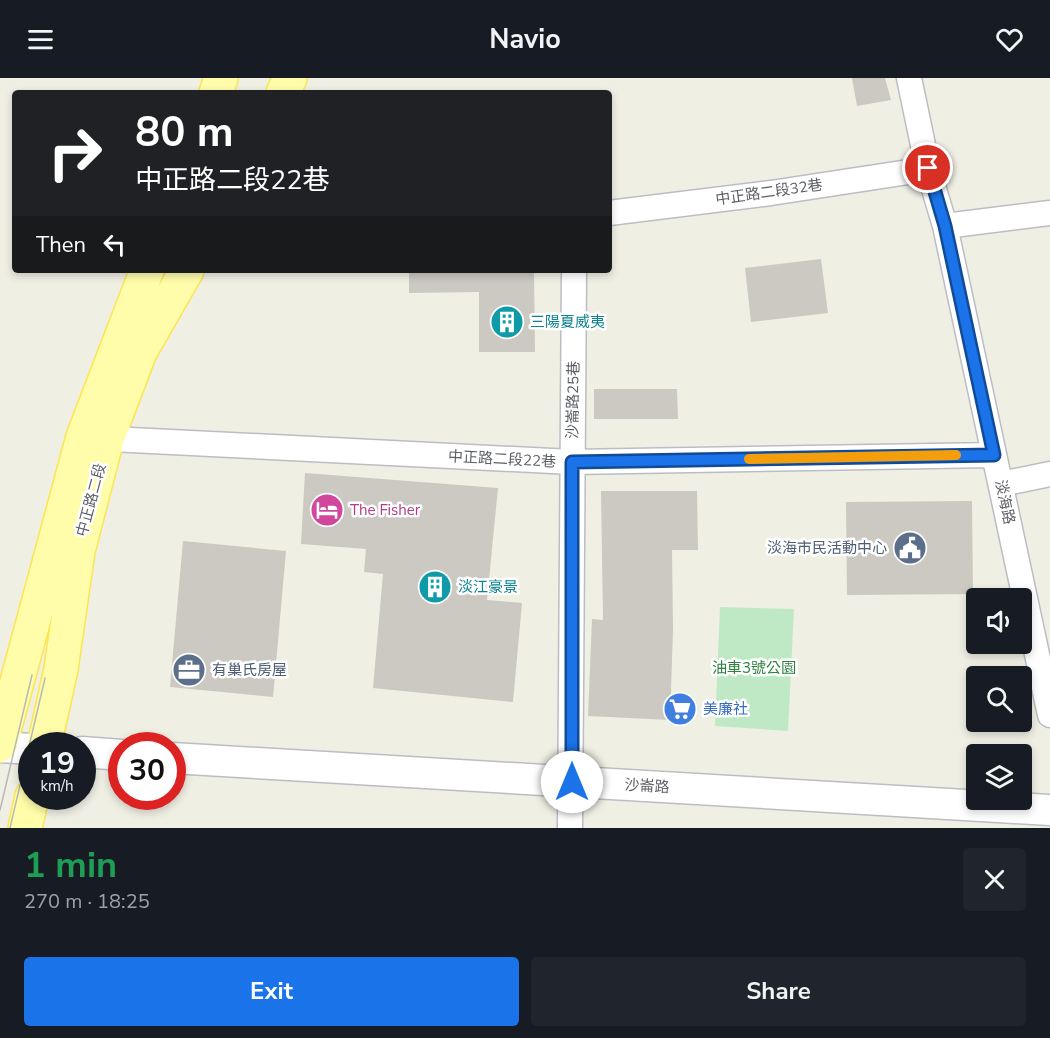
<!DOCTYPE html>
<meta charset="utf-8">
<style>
body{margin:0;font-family:"Nunito Sans","Noto Sans TC",sans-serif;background:#20242c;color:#f1f3f6;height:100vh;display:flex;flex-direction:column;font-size:22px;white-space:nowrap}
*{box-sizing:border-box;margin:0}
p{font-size:20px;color:#9ea1a6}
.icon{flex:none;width:33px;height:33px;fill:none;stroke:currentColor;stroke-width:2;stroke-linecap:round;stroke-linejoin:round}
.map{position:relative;height:750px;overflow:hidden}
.panel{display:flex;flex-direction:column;background:#171b24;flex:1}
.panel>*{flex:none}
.guide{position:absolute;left:12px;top:12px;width:600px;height:183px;border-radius:6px;box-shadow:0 3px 9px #0003;background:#202124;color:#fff;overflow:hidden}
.controls{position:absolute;left:966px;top:510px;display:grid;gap:12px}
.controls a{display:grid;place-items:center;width:66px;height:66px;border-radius:6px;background:#171b24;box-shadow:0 3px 9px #0003;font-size:30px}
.speed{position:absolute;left:18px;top:654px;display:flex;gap:12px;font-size:30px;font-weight:700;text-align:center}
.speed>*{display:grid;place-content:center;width:78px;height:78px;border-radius:50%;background:#171b24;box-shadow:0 3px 9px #0003;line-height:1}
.speed small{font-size:15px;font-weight:400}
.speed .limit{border:9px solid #d22;background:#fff;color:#111}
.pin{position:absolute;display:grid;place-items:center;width:51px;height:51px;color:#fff;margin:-26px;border:3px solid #fff;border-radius:50%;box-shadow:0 2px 6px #0007}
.me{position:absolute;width:66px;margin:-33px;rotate:0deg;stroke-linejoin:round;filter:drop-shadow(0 0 4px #0008)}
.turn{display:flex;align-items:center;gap:21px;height:126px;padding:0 24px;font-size:27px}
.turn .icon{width:78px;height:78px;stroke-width:2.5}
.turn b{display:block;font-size:42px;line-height:51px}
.then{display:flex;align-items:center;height:57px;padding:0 24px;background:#0003;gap:12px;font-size:22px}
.round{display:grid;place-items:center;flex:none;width:63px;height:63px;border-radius:6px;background:#20242c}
.headline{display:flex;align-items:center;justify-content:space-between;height:102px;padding:0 24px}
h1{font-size:36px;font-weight:700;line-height:45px;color:#1e9e55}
.cta{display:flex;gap:12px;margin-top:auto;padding:12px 24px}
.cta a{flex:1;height:69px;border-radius:6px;background:#1a73e8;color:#fff;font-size:24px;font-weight:700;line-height:69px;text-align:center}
.cta a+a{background:#20242c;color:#f1f3f6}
header{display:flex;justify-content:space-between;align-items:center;height:78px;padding:0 24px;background:#171b24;font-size:27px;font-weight:700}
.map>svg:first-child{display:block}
.green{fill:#bfe9c5}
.building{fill:#cbc9c1}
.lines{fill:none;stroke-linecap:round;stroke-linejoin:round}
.minor-casing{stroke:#bcbdc4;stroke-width:27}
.tertiary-casing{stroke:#bcbdc4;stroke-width:33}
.primary-casing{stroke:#fde550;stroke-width:36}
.minor{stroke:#fff;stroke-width:24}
.tertiary{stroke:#fff;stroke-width:30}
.primary{stroke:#fffdaa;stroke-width:33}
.tram{stroke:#b7b8b9;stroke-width:1.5}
.route-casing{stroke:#114b97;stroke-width:15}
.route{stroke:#1a73e8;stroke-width:10}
.slow{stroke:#f59e0b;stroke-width:10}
.labels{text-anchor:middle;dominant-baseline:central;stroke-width:5;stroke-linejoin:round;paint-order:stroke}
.street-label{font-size:15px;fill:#5c5f66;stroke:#fff}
.culture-label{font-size:15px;fill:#0d838f;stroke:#fff;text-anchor:start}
.hotel-label{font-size:15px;fill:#b23c85;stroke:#fff;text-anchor:start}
.service-label{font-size:15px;fill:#4e5e75;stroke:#fff;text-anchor:end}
.park-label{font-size:15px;fill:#2d833e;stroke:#fff}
.shop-label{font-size:15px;fill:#366cbe;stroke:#fff;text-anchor:start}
</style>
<header><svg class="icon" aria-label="menu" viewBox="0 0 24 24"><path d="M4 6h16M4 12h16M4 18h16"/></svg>Navio<svg class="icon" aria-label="heart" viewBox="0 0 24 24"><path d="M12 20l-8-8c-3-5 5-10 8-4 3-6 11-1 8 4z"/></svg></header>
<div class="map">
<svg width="1050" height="750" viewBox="0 0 1050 750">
<rect width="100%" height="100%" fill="#f0efe4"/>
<path class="green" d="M720,529L794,531L788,653L715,648Z"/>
<path class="building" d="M852,0H885L891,22L857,28Z
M821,181L828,235L751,244L745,190Z
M409,192H534L535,274H479V214L409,215Z
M594,311H677L678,341H594Z
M305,395L498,410L487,522L522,525L513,624L373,610L383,496L364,494L366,471L301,466Z
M601,413H697L698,472H672L673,552L670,642L588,638L592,541L603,542Z
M972,423L973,516L847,517L846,424Z
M183,463L286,473L273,619L170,609Z"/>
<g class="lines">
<g class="minor-casing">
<path id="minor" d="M909,0L928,91L945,148L1050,637
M609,135L771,115L928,91
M945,148L1050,135
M91,360L572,384L994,377
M1001,406L1050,396
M570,750L574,192"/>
</g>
<g class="tertiary-casing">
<path id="tertiary" d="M0,669L32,671
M82,674L122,677
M172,680L1050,732"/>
</g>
<g class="primary-casing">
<path id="primary" d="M216,15L221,0
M283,15L290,0
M0,667L83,359L147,192
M44,668L61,591L78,473L107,361L140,274L187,192
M25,750L32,718"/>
</g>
<use href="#minor" class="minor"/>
<use href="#tertiary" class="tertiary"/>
<use href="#primary" class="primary"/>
<path class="tram" d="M0,732L32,597
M10,750L45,600"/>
</g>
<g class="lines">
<g class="route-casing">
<path id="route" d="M572,704V384L994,377L945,148L928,90"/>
</g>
<use href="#route" class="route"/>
<path class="slow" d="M749,381L956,377"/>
</g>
<defs>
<g id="building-disc" transform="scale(1.725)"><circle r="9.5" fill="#0f9aa8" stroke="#fff"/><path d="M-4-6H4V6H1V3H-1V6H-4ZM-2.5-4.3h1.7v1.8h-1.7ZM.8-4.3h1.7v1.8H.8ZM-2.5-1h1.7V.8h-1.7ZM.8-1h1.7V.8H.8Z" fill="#fff"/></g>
<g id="hotel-disc" transform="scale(1.725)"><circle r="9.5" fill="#d1479c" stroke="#fff"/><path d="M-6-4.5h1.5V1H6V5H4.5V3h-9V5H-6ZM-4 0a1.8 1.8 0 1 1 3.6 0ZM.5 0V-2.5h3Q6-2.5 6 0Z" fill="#fff"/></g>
<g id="civic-disc" transform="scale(1.725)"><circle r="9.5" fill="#5c6f8a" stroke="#fff"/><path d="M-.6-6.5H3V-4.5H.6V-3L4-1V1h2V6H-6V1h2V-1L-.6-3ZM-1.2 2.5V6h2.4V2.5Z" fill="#fff"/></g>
<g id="office-disc" transform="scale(1.725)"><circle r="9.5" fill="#5c6f8a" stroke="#fff"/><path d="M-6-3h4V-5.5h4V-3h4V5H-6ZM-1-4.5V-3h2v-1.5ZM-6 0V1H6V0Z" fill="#fff"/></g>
<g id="supermarket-disc" transform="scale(1.725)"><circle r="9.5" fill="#3f7fe0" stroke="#fff"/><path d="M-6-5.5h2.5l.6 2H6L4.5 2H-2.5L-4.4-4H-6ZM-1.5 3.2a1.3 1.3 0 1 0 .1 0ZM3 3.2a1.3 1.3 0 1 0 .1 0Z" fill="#fff"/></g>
</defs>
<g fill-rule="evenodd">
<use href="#building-disc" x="507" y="244"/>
<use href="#hotel-disc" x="327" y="432"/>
<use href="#civic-disc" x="910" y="470"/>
<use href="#building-disc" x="435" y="509"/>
<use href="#office-disc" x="189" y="592"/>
<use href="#supermarket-disc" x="680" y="631"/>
</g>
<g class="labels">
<g class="street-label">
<text transform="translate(769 114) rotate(-8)">中正路二段32巷</text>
<text transform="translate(573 322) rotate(-89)">沙崙路25巷</text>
<text transform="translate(502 381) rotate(3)">中正路二段22巷</text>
<text transform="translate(91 422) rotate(-75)">中正路二段</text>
<text transform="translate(1005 424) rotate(78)">淡海路</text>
<text transform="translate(647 708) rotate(3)">沙崙路</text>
</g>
<g class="culture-label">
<text x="530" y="244">三陽夏威夷</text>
<text x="458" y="509">淡江豪景</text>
</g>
<g class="hotel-label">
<text x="350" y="432">The Fisher</text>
</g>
<g class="service-label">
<text x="887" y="470">淡海市民活動中心</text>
<text x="212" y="592" text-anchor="start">有巢氏房屋</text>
</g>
<g class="park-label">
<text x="754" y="590">油車3號公園</text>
</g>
<g class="shop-label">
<text x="703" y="631">美廉社</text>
</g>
</g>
</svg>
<div class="controls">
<a><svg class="icon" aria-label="sound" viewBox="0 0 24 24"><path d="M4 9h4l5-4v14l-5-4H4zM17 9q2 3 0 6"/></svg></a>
<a><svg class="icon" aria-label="search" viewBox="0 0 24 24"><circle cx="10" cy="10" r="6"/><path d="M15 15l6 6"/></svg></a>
<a><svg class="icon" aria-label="layers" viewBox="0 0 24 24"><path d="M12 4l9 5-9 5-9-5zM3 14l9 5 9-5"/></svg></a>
</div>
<div class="speed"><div>19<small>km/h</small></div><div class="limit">30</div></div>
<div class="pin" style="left:928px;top:90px;background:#d93025"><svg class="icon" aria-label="arrive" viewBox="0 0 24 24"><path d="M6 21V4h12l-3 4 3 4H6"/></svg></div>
<svg class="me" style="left:572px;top:704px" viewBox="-20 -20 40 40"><circle r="19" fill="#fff"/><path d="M0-13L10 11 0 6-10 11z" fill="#1a73e8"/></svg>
<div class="guide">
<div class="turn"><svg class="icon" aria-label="right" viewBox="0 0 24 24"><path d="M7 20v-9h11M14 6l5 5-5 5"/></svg><div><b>80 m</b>中正路二段22巷</div></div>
<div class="then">Then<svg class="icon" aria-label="left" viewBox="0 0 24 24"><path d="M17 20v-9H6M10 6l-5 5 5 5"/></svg></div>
</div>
</div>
<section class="panel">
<div class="headline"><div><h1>1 min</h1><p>270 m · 18:25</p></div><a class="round"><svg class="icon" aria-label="close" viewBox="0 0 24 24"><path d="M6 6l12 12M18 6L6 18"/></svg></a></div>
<div class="cta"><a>Exit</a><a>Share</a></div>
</section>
